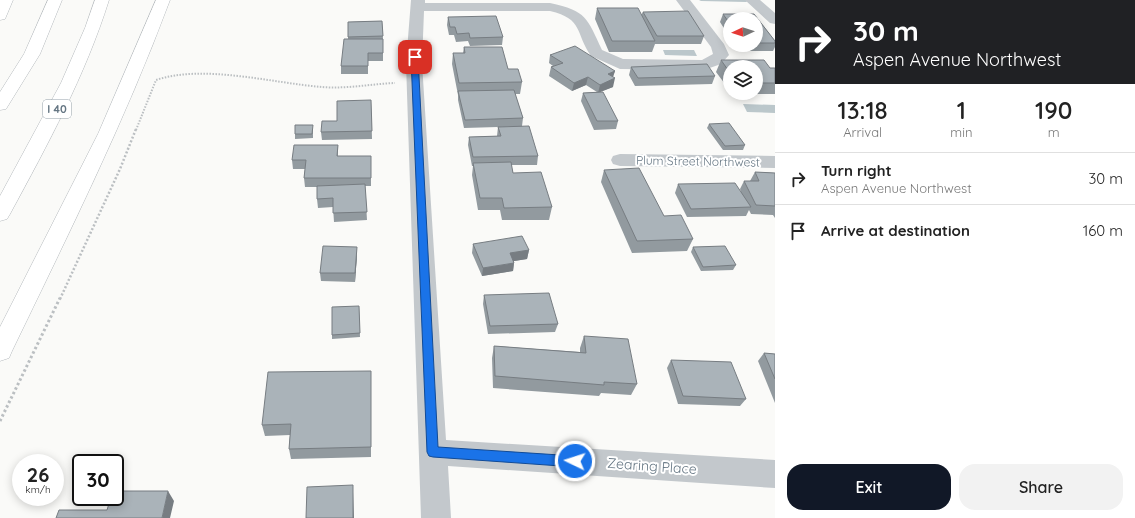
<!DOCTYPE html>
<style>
body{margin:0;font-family:Quicksand,sans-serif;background:#f2f2f2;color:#222;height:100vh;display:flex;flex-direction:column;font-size:15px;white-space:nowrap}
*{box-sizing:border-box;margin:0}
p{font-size:13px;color:#767676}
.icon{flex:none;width:22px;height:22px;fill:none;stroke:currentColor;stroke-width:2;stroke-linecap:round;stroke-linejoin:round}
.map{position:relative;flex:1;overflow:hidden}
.panel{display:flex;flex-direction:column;background:#fff;width:360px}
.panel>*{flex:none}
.guide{background:#202124;color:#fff;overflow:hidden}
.needle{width:26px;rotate:266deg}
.controls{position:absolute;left:723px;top:12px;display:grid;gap:8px}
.controls a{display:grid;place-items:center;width:40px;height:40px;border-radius:50%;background:#fff;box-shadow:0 2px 10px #0003;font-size:20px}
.speed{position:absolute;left:12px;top:454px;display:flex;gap:8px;font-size:20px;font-weight:700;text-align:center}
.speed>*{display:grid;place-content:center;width:52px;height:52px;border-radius:50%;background:#fff;box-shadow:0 2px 10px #0003;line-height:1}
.speed small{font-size:10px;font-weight:400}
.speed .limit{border:2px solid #111;border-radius:6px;background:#fff;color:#111}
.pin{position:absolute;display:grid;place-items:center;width:34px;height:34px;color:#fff;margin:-17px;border-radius:8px;box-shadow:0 2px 6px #0006}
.me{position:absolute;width:44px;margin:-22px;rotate:274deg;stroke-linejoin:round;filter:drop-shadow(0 0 3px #0008)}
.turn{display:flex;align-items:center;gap:14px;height:84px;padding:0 12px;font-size:18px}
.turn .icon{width:52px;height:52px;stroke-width:2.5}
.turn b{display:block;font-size:28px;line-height:34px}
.eta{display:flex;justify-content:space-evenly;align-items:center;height:68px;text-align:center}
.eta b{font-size:24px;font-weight:600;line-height:28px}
.action{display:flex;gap:8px;margin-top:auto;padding:8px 12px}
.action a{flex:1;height:46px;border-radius:16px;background:#111827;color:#fff;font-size:16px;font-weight:600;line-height:46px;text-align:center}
.action a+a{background:#f2f2f2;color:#222}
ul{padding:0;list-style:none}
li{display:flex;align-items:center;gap:12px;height:52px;padding:0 12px;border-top:1px solid #e0e0e0}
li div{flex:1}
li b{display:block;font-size:15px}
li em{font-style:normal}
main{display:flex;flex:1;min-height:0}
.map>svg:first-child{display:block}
.water{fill:#bbc7cb}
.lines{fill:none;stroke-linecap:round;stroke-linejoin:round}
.stream{fill:#bbc7cb;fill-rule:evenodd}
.motorway-casing{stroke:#b4b9bd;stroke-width:1}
.path-far2{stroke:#bbbfc2;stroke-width:2;stroke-dasharray:1.5 1.5;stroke-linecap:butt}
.path-far1{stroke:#bbbfc2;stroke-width:2.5;stroke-dasharray:2 2;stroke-linecap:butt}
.path{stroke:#bbbfc2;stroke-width:3;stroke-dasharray:2.5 2.5;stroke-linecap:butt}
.minor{fill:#c3c8cc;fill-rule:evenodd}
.motorway{fill:#fff;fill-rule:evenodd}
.wall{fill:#929a9f}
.shaded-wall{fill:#777d82}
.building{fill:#aab3b9;stroke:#777d82}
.route{fill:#1a73e8;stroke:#114b97}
.labels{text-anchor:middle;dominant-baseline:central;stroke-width:4;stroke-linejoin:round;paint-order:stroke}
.shield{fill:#fff;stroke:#939fa8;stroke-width:1}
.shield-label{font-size:11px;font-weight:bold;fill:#657683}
.street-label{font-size:12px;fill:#657683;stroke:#fff}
.near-street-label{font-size:14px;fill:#657683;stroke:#fff}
</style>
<main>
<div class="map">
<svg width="775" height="518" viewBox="0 0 775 518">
<rect width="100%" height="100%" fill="#fafaf8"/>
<path class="water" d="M663,50H694L697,56L665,55Z
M743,104L775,105V113L747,112Z"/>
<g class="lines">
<path class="stream" d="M699,0H747L748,1L746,2L701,1Z"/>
<g class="motorway-casing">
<path id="motorway" d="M0,0H13L5,19L0,20Z
M48,0H62L40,54L6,109L0,110V92L24,54Z
M95,0H109C85,76 48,144 10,214L7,219L0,221V196L61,83L85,28Z
M156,0H170C125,121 68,235 12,351L9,358L0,361V327L98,134Z"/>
</g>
<path class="path-far2" d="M136,130L156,80C204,64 272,83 322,87C347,89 371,84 395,83"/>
<path class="path-far1" d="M60,299L120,169L136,129"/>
<path class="path" d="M0,421L60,298"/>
<path class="minor" d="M411,0H425V3H550C587,11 587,18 602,50L623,59L702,60L713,54L711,47L676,0H690L724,44L729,55L721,64L704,70L620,69L591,56C575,33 584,19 550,11H424L422,63L446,440L775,460V488L448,466L451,518H421L406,63Z
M745,0H760L775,13V24L770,23Z
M620,154L775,156V168L620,166L613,164L611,160L613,156Z"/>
<use href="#motorway" class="motorway"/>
</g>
<path class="wall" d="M597,8L641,15L643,12L704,36L701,44H655L652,52H609L595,19Z
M723,14H754L775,41V47L773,51H748L743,45H756V19H730V33H727L720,22Z
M448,17L503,37L502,45L470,46L468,41L456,42L454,35H449L447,25Z
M382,21L383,39V61H368V74H341V66L348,39V22Z
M464,47L508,69L522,82L520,94H515L523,118L522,126L538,156L537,165H511L513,173L552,207L549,220H502L500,210H478L472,175L473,166H472L468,145L469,137L497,136L498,127L464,128L458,100V95L452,64L453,53H463Z
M550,55L615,71L613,77V87L599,92L618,121L616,129L594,130L581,101L583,93L597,92L586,85L572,91L549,76L551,67L553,66L549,63Z
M721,60L770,68H775V94H746L745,93H756V67H730V84H725L716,72Z
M631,67L715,76L712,84L635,86L629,75Z
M371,100L372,139L322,140L321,132L337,121Z
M709,124L745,145L743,150H723L707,128Z
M313,129V138L295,139V134Z
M338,145V156H371V186H365L367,220L334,222L333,207L318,208L317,199V187H305L304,178L305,169H293L292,160Z
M604,170L693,239L687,251L632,253L601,182Z
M755,172L775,173V218L773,215L751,214L749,210L746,216L687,217L675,193L678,184L741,192L740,189L744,181H750Z
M473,244L529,250L527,259L514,261V263L513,271L482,276L472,253Z
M693,247L736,265L733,270L701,271L691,252Z
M357,255L355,282L321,281L320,273Z
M484,295L558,324L555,332L488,334L483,304Z
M359,306L360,337L332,339V335Z
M584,336L637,384L631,395L601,393L599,396L493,388L492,358L494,346L580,352V348Z
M764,353L775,354V403L758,361Z
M671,360L746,399L740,406L678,404L667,368Z
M371,371V457L291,459L289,449L290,435L265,436L262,425Z"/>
<path class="shaded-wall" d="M615,71L612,79L608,74Z
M588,77L586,85L572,91L574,83Z
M615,78L613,87L598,93L600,85Z
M357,247V255L355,282V273Z
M529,250L527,259L508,262L510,253Z
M514,263L513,271L482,276L483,268Z
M353,485V492L354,518H353Z
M168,491L174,501L170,518H162Z"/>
<path class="building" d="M597,8H638L655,41H612Z
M688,11L704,36H657L643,12Z
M723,14H754L775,41V43H756V19H730V24Z
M496,16L503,37L470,38L469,33L457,34L455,27H450L448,17Z
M382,21L383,36L348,37V22Z
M344,39H383V53H368V66H341Z
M575,46L615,71L608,74L615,78L600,85L588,77L574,83L551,67L563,63L550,55Z
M464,47H502L508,69H518L522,82L459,83L453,53H465Z
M721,60H764L770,68H775V83H756V67H730V73Z
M707,64L715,76L638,78L631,67Z
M514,90L523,118L465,120L458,91Z
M603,92L618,121H597L583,93Z
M371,100L372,131L321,132L322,121H337V101Z
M729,123L745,145L725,146L709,124Z
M295,125H313L312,134H295Z
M529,126L538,156L473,157L469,137L501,136L498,127Z
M294,145H338L337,156H371V178H304L306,160H292Z
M511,162L513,173L541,172L552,207L504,208L502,198H480L473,163Z
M639,168L664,216L681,215L693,239L637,241L604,170Z
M755,172L775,173V206L756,205L744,181H759Z
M735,183L751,207L691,209L678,184Z
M365,184L367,212L333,213V198L317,199V186Z
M522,236L529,250L510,253L514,263L483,268L473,244Z
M323,246L357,247L355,273H320Z
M725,246L736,265L703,267L693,247Z
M549,293L558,324L490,326L484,295Z
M359,306L360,333L332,335V307Z
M584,336L628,339L637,384L604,382V385L495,376L494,346L586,353Z
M764,353L775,354V379Z
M671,360L731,362L746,399L683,396Z
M371,371V447L289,449L291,424L262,425L268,372Z
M353,485V518H306L307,487Z
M115,491H168L162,518H56L59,510H107L111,497H115Z"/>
<path class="route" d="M415,55L418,57L438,447L575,456L580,457L581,461L580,465L575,467L433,457L429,456L427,452L411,57Z"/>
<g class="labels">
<rect class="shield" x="43" y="100" width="28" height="18" rx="3"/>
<g class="shield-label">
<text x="57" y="109">I 40</text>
</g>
<g class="street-label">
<text transform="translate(698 161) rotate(1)">Plum Street Northwest</text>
</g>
<g class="near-street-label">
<text transform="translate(652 466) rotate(4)">Zearing Place</text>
</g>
</g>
</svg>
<div class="controls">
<a><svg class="needle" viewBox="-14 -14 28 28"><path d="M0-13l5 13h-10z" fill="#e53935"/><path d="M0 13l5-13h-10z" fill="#767676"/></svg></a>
<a><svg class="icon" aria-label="layers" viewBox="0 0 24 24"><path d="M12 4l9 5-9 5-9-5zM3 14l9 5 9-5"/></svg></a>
</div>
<div class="speed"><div>26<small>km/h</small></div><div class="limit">30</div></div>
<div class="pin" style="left:415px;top:57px;background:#d93025"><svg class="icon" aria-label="arrive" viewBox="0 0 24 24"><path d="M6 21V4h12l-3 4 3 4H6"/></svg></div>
<svg class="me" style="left:575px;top:461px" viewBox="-20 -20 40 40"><circle r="17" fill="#1a73e8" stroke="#fff" stroke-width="3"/><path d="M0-11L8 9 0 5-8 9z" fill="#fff"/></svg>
</div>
<section class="panel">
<div class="guide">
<div class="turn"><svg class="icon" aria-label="right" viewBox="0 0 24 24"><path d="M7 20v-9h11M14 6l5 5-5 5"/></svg><div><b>30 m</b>Aspen Avenue Northwest</div></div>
</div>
<div class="eta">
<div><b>13:18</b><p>Arrival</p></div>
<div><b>1</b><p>min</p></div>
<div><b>190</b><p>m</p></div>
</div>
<ul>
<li><svg class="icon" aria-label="right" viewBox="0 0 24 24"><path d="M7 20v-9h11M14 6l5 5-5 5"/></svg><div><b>Turn right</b><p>Aspen Avenue Northwest</p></div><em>30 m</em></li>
<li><svg class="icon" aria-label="arrive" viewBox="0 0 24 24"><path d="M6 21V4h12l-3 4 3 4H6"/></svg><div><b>Arrive at destination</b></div><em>160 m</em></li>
</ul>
<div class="action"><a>Exit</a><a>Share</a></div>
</section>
</main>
